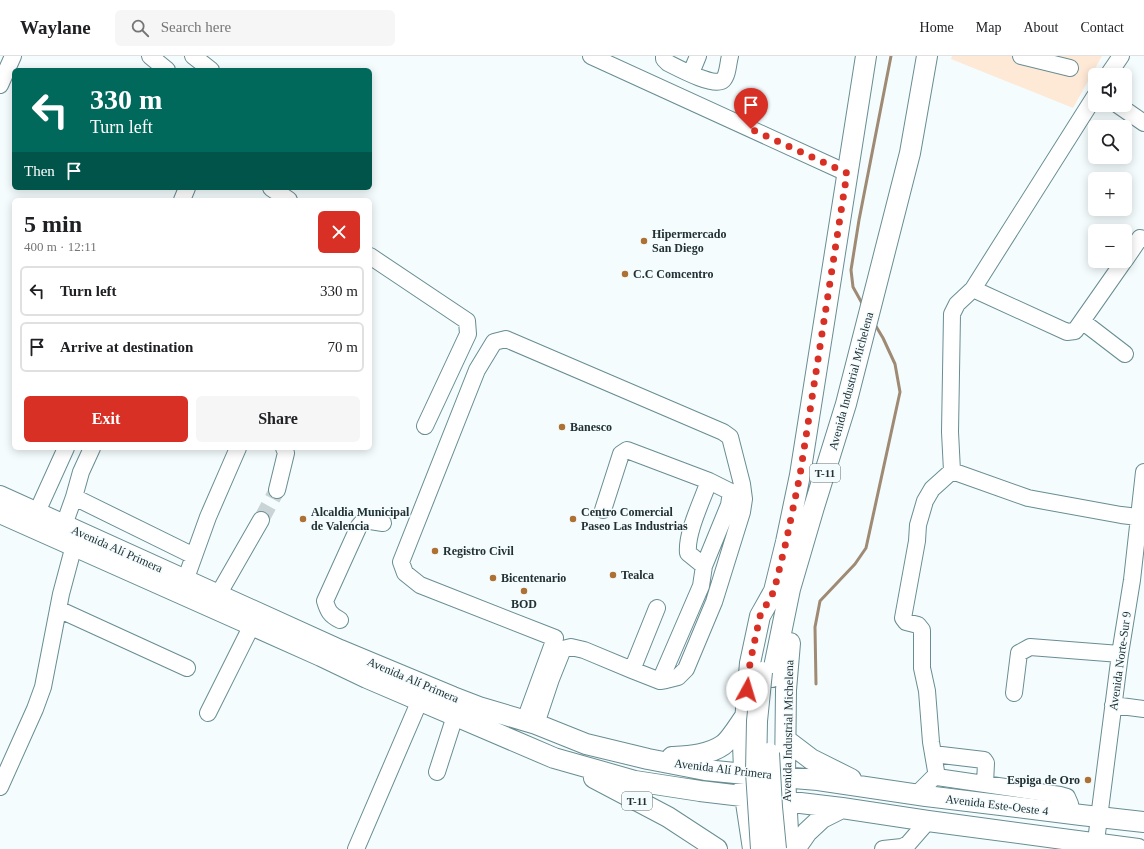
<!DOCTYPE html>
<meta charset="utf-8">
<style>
body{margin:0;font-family:"Times New Roman",serif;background:#f6f6f6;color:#202124;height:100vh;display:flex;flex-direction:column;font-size:15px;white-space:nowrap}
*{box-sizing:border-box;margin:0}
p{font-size:13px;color:#757577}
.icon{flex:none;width:22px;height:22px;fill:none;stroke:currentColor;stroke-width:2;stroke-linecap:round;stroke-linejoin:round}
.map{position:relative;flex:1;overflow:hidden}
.drawer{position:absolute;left:12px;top:142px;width:360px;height:252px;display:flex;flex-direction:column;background:#fff;border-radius:6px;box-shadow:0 2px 10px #0003}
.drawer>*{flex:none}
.banner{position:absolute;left:12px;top:12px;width:360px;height:122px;border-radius:6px;box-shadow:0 2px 10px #0003;background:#00695c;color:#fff;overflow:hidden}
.controls{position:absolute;left:1088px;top:12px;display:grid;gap:8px}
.controls a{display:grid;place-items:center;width:44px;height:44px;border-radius:6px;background:#fff;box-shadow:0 2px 10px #0003;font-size:20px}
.pin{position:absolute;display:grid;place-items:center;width:34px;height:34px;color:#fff;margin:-41px -17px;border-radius:50% 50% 50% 0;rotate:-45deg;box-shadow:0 0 4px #0007}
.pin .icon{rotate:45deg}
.me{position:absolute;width:44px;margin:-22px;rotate:6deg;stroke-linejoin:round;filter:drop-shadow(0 0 3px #0008)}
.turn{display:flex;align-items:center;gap:14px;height:84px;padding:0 12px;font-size:18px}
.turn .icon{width:52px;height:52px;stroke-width:2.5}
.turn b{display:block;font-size:28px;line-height:34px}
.then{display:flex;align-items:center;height:38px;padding:0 12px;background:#0003;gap:8px;font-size:15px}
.round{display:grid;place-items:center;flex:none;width:42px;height:42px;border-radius:6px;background:#f6f6f6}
.head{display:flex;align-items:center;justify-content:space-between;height:68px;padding:0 12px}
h1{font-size:24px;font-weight:700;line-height:30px}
.cta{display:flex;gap:8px;margin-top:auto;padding:8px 12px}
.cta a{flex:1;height:46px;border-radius:6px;background:#d93025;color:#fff;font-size:16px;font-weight:700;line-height:46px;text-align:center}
.cta a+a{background:#f6f6f6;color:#202124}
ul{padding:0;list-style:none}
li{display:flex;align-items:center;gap:12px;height:50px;margin:0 8px 6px;padding:0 4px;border:2px solid #e0e0e0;border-radius:6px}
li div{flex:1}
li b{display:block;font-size:15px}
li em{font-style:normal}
header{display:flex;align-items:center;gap:24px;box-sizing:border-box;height:56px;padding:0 20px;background:#fff;border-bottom:1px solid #e0e0e0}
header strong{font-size:19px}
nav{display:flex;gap:22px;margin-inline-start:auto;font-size:14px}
.search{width:280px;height:36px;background:#f6f6f6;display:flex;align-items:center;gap:10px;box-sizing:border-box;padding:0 14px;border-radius:6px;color:#757577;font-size:15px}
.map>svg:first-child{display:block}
.garden{fill:#fee9d7}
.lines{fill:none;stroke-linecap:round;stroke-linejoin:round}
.stream{stroke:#9f8a74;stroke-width:3}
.minor-tunnel{stroke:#cad3d6;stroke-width:16;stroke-dasharray:16 8;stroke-linecap:butt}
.minor-casing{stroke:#688d93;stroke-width:18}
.major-casing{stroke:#688d93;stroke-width:22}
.minor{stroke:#fff;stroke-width:16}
.major{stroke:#fff;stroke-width:20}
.major-bridge-casing{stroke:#688d93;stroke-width:22;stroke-linecap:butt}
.major-bridge{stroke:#fff;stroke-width:20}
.route{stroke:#d93025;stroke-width:7;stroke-dasharray:0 12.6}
.poi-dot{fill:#ad7134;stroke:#f4fcfe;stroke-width:1.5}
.labels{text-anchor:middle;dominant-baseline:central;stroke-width:3;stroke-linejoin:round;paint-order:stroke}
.shield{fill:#f4fcfe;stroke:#616e71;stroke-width:1}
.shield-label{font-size:11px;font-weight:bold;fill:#223134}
.poi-label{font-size:12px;font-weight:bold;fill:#223134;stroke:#f4fcfe;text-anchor:start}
.street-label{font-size:12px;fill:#223134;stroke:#f4fcfe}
</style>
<header>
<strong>Waylane</strong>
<div class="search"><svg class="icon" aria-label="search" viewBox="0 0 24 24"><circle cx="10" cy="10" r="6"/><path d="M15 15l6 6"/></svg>Search here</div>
<nav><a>Home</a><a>Map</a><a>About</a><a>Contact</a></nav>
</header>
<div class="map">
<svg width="1144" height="793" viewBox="0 0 1144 793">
<rect width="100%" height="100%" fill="#f4fcfe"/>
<path class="garden" d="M952,0H1102L1073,52L951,3Z"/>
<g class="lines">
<path class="stream" d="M863,249L853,231L851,214L859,164L891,0
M816,628L815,571L820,545L855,508L866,492L900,336L895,308L883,282L874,267"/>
<path class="minor-tunnel" d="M261,464L277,434"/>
<g class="minor-casing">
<path id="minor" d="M150,0L167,14
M193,0L211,14
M591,0L847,117
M664,0V3L668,7C678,12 715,32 723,24C728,19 728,7 730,0
M1021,0L1070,12
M691,17L698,0
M1108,19L1121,0
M0,29L13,0
M1095,40L973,233L957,248L952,258L950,376L952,415L1028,442L1121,459L1138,461
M1118,49L1144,67
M271,132L289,144
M182,144L187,132
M370,200L467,265L468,278L425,370
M1125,204L1140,182L1144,183
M973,233L1067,276L1075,275L1124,205
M1082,265L1125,298
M92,392L81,416L74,441L194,500
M277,434L286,397L284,392
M603,454L621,398L627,394L709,425C702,445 686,477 688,497L704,510L701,530L660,625
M32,467L66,392
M64,469L74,441
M704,510L729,449L731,436L709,425
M181,536L208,461L238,392
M218,539L261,464
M58,553L187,612
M340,564C330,559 328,555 325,545L359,470L364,464L383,467
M632,614L657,552
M1014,637L1019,597L1030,591L1120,598
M1113,649L1144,653
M208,657L252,569
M525,664L555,582L420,529L405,517L401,506L477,314L494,286L506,283L723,376L730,381L742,428L744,443L742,456L714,546L686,613L678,621L666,624L660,625L632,614L584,594L571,591L563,593L551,623L536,668
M933,698L984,704L986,707L985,728
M437,716L455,660
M937,721L931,686L927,635L922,612V574L918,569L906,566L903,562L917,485L918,469L925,445L932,433L952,415
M0,731L35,653L43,631L61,538L77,478
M916,739L933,722L937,721L1060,739L1067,741L1070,748L1072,758
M356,793L420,644
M883,793L902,791L908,788L928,765
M1095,793L1120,598L1132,524L1144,416"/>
</g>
<g class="major-casing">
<path id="major" d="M0,440L340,594L453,641L479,651L536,668L586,688L648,703L705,714L745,718L818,724L926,740L1081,759L1144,766
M0,457L321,600L367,622L554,702L635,725L700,735L842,752L928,765L1138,793
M772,621L790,533L814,451L846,348L910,97L927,0
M786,684L811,703L851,723
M672,701C688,700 709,699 723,689C730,684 739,669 744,662
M594,722L668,761L717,793
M753,793L745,740L743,688L750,607L760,560L774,535L786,486L800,419L866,0
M789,793L785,721L786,634L790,587
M795,793L807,776L822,762L842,752"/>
</g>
<use href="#minor" class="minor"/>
<use href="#major" class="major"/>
<g class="major-bridge-casing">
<path id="major-bridge" d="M769,697L772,751L776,793
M761,793L756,716L757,665L762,616"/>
</g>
<use href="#major-bridge" class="major-bridge"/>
</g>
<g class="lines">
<path class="route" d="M747,634L750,607L760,560L774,535L786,486L800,419L847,117L751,73"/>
</g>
<g class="poi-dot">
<circle cx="644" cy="185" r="4"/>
<circle cx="625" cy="218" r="4"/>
<circle cx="562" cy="371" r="4"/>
<circle cx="303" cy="463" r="4"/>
<circle cx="573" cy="463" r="4"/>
<circle cx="435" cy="495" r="4"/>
<circle cx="613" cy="519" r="4"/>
<circle cx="493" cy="522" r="4"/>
<circle cx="524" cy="535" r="4"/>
<circle cx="1088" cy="724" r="4"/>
</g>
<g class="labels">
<g class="shield">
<rect x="810" y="408" width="30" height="18" rx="3"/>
<rect x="622" y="736" width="30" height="18" rx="3"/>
</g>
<g class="shield-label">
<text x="825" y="417">T-11</text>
<text x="637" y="745">T-11</text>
</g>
<g class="poi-label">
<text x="652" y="178">Hipermercado<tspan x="652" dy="14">San Diego</tspan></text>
<text x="633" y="218">C.C Comcentro</text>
<text x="570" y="371">Banesco</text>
<text x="311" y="456">Alcaldia Municipal<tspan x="311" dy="14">de Valencia</tspan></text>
<text x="581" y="456">Centro Comercial<tspan x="581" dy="14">Paseo Las Industrias</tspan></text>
<text x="443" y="495">Registro Civil</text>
<text x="621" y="519">Tealca</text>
<text x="501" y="522">Bicentenario</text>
<text x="524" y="548" text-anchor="middle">BOD</text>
<text x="1080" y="724" text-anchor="end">Espiga de Oro</text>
</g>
<g class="street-label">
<text transform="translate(851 325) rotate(-75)">Avenida Industrial Michelena</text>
<text transform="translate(117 493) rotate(24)">Avenida Alí Primera</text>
<text transform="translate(1120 605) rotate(-82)">Avenida Norte-Sur 9</text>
<text transform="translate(413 624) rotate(23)">Avenida Alí Primera</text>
<text transform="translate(788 675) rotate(-89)">Avenida Industrial Michelena</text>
<text transform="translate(723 713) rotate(7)">Avenida Alí Primera</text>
<text transform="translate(997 749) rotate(7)">Avenida Este-Oeste 4</text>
</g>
</g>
</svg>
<div class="controls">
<a><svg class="icon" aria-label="sound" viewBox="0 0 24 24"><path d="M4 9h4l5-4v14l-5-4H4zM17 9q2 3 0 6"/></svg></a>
<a><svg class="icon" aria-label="search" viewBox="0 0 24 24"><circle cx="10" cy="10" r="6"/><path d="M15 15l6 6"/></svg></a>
<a>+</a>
<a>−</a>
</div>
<div class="pin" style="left:751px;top:73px;background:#d93025"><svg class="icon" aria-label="arrive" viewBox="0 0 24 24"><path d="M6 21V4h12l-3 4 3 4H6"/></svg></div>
<svg class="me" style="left:747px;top:634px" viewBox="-20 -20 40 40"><circle r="19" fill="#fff"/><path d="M0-13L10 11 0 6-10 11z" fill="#d93025"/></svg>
<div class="banner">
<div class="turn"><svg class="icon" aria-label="left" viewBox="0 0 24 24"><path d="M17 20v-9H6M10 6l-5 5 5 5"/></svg><div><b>330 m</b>Turn left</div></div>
<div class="then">Then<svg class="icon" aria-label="arrive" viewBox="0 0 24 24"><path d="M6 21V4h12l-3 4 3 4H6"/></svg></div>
</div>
<section class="drawer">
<div class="head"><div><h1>5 min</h1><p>400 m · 12:11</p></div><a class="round" style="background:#d93025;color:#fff"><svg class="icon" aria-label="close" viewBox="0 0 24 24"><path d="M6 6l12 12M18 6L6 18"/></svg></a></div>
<ul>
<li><svg class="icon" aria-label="left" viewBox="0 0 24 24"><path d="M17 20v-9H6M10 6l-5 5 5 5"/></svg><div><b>Turn left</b></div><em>330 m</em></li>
<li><svg class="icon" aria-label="arrive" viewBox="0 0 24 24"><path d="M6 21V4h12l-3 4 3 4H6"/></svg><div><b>Arrive at destination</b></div><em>70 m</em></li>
</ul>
<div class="cta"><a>Exit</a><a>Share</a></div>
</section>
</div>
